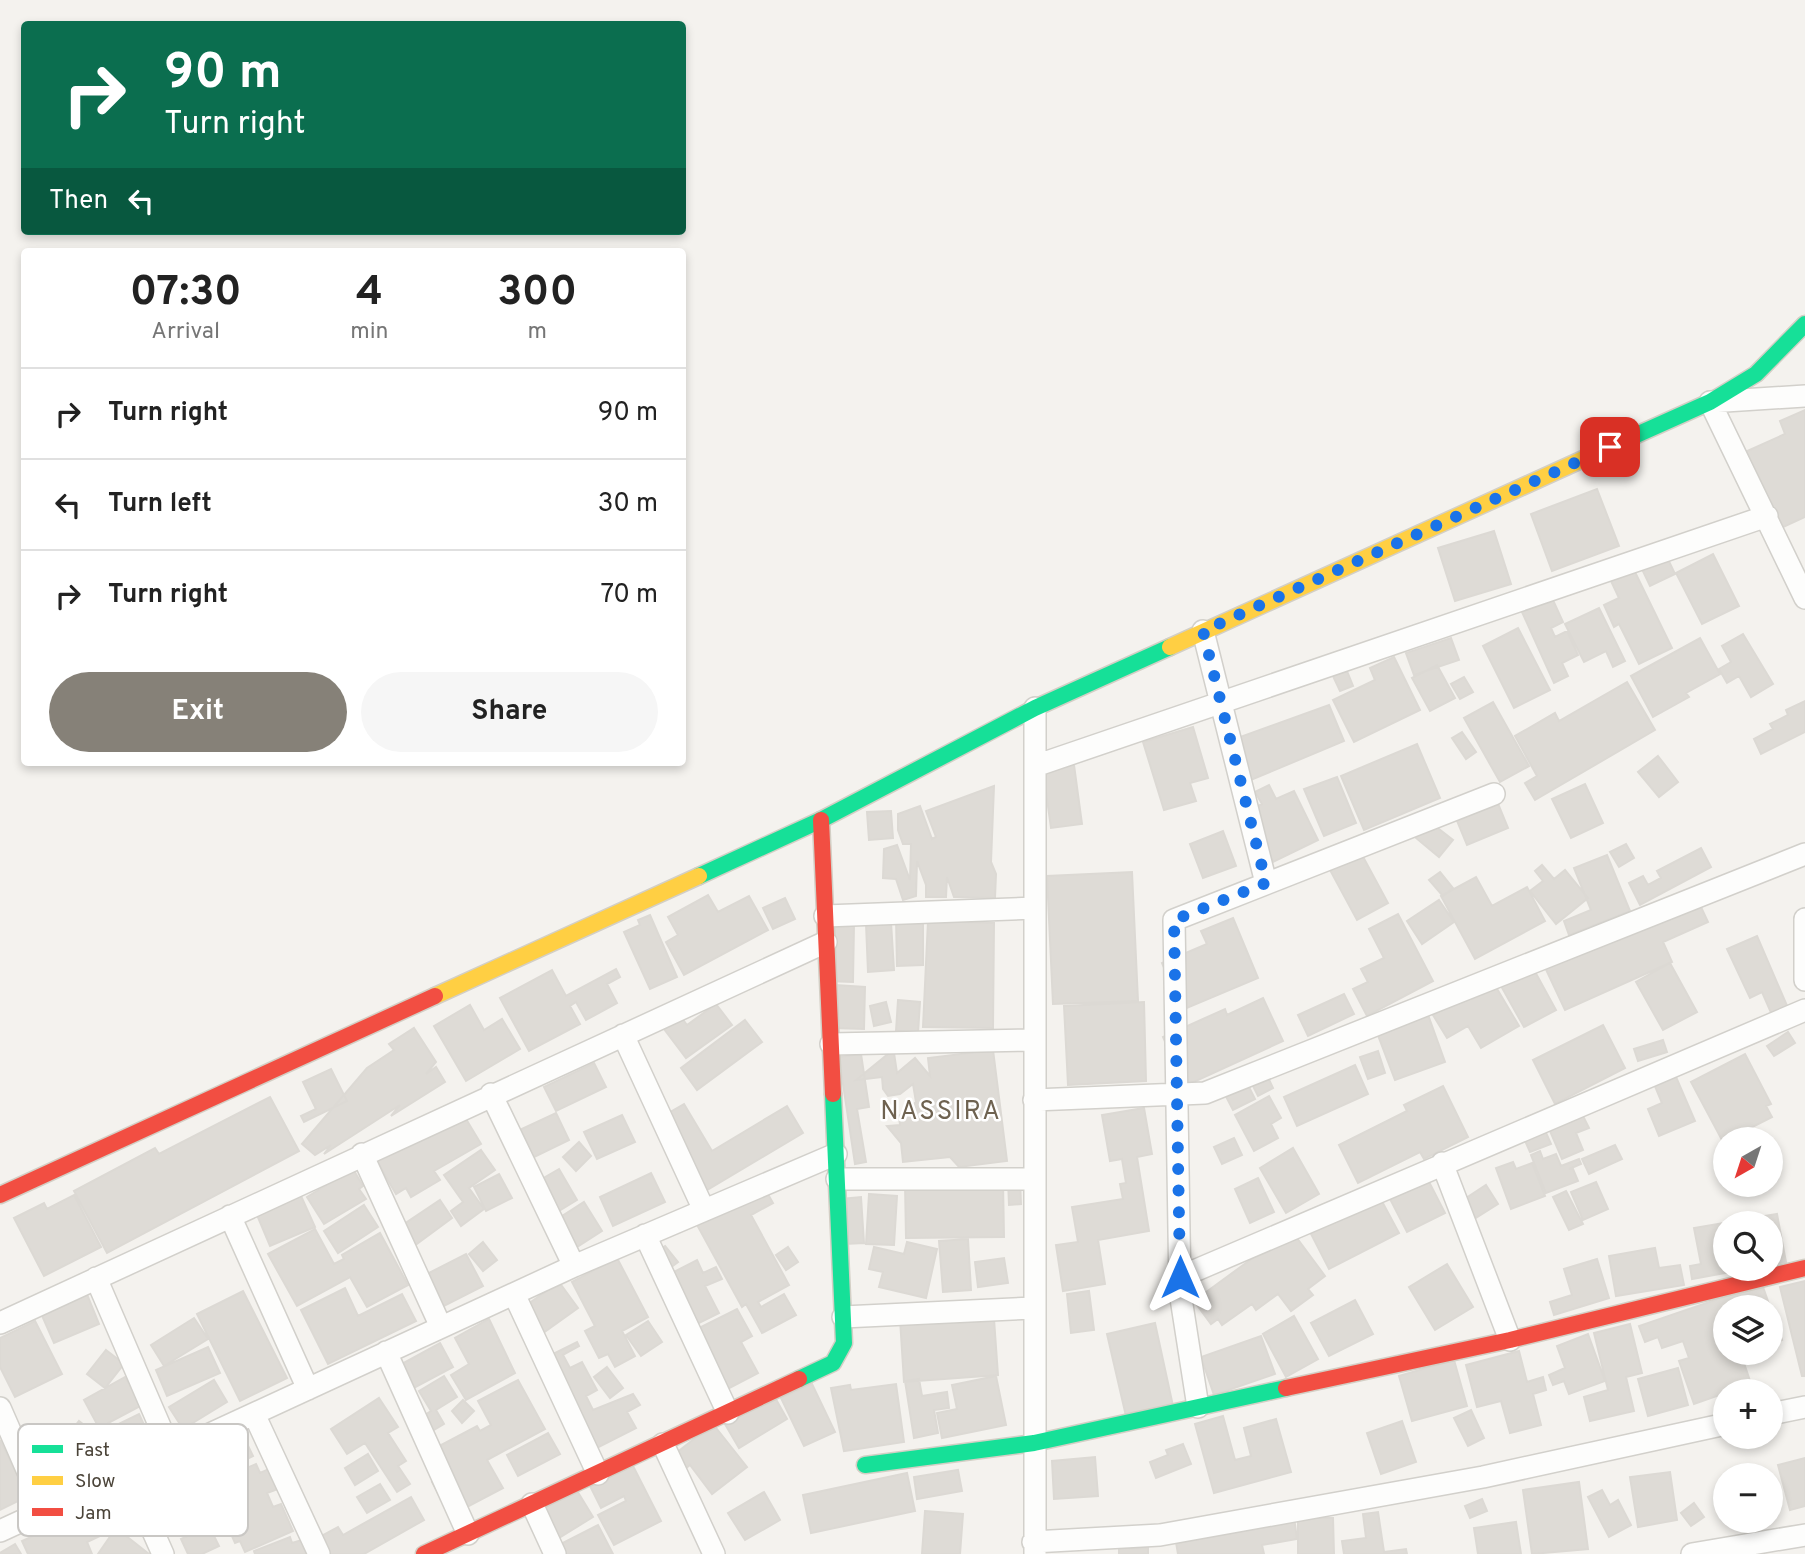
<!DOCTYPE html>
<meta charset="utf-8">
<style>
body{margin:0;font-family:Overpass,sans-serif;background:#f6f6f6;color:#222;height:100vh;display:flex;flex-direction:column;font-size:26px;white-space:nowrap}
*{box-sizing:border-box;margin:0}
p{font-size:23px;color:#767676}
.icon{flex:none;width:38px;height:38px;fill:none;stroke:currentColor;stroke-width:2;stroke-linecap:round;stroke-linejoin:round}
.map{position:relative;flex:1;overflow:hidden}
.side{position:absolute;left:21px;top:248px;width:665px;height:518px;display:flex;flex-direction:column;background:#fff;border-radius:7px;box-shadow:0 4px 10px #0003}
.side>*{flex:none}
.guide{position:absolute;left:21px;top:21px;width:665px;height:214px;border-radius:7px;box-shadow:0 4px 10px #0003;background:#0b6e4f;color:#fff;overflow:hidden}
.needle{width:46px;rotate:219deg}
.buttons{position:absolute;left:1713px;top:1127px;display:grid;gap:14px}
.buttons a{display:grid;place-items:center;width:70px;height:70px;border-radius:50%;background:#fff;box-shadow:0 4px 10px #0003;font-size:35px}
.pin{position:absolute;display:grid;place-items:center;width:60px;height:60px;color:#fff;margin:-30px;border-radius:14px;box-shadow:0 4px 10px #0006}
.me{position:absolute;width:77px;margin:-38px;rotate:0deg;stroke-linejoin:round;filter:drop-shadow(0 0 5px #0008)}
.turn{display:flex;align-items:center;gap:24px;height:147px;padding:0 28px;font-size:32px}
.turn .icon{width:91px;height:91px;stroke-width:2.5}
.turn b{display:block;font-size:49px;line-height:60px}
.then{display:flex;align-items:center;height:66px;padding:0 28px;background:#0003;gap:14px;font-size:26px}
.eta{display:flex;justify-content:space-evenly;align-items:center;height:119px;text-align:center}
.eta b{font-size:42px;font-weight:700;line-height:49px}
.cta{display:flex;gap:14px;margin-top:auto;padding:14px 28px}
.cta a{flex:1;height:80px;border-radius:42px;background:#868178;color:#fff;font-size:28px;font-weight:700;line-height:80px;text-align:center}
.cta a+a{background:#f6f6f6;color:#222}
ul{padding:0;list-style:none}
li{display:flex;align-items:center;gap:21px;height:91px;padding:0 28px;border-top:2px solid #e0e0e0}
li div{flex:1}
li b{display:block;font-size:26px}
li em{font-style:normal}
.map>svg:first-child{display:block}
.building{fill:#dedbd6;stroke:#dcd9d4;stroke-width:2}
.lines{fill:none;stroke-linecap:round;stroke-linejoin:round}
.street-casing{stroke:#d2d0cb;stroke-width:24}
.fast-casing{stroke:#d3cfc5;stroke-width:19}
.slow-casing{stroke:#d3cfc5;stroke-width:19}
.jam-casing{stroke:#d3cfc5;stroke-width:19}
.street{stroke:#fdfdfc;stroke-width:21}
.fast{stroke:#16e098;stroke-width:16}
.slow{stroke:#ffcf43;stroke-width:16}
.jam{stroke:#f24e42;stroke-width:16}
.route{stroke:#1a73e8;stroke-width:12;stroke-dasharray:0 21.6}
.labels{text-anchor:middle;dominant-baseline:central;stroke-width:5;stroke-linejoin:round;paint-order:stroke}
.quarter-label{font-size:26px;letter-spacing:2px;fill:#6e6250;stroke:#fff}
.key{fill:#fff;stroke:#c9c7c4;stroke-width:2}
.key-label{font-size:19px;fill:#4b4439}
</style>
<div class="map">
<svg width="1805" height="1554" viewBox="0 0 1805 1554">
<rect width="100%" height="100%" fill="#f4f2ee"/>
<path class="building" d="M1805,410V517L1779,529L1745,452L1785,434L1780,421Z
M1597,489L1619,546L1552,571L1531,514Z
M1494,531L1511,584L1455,601L1438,548Z
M1713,554L1739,606L1702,624L1676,573Z
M1666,555L1675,574L1650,586L1641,567Z
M1634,570L1672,648L1639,664L1619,624L1614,627L1604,605L1619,598L1611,581Z
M1552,598L1563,622L1551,628L1555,637L1567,631L1578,655L1562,663L1568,676L1554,683L1522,612Z
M1599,608L1625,661L1613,667L1606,651L1584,662L1565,624Z
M1518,628L1550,690L1514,708L1483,646Z
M1743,634L1773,684L1751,697L1739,676L1727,683L1719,669L1731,662L1722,646Z
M1451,638L1459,660L1414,675L1406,653Z
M1700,638L1720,674L1686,693L1689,697L1653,717L1631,676Z
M1394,657L1420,710L1354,742L1333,700L1375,680L1370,668Z
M1437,665L1455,698L1430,711L1412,678Z
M1347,671L1353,686L1340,691L1333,676Z
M1464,677L1473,692L1460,699L1451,684Z
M1627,682L1655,730L1535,800L1525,783L1537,776L1515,736L1555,713L1559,721Z
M1805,701V732L1761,754L1754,739L1773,729L1770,724L1788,715L1786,710Z
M1493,702L1529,766L1500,782L1464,718Z
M1329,705L1344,741L1246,782L1229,741Z
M1193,727L1208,778L1190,783L1196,801L1164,810L1143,742Z
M1462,732L1476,752L1466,759L1452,738Z
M1417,744L1440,798L1364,830L1341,776Z
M1658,756L1678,782L1659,797L1638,772Z
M1074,765L1082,824L1051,828L1043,770Z
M1337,777L1356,823L1324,836L1304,789Z
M1585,784L1603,823L1571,838L1552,799Z
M1269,785L1276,799L1294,791L1318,840L1273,862L1249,811L1262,804L1255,792Z
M994,786L991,862L996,874L995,898L954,897L947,877L946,897H926V885L917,861L916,896L903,900L896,879L883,878L884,849L897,845L910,880L911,844H903L898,830V814L920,806L932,839L936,837L926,811Z
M1494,794L1508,828L1467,845L1453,811Z
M891,811L893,838L869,840L867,812Z
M1430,822L1453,840L1439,857L1416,838Z
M1223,831L1236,866L1203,878L1190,844Z
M1626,844L1634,858L1619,867L1610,852Z
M1701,848L1711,867L1640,905L1629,883L1643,876L1648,885L1661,878L1657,871Z
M1361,853L1388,903L1357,920L1330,870Z
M1607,855L1630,911L1569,935L1564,921L1591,910L1574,868Z
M1542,865L1554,879L1565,870L1588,898L1556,924L1530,891L1543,881L1535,871Z
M1132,872L1138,1001L1053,1004L1047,876Z
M1440,872L1453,888L1443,896L1429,880Z
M1476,877L1492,906L1527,887L1545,921L1475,959L1441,896Z
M1694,892L1708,922L1663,942L1672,962L1565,1010L1542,961Z
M708,895L718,912L749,896L768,930L684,975L666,942L678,935L668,917Z
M785,898L795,919L773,929L763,908Z
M1439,900L1454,922L1422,944L1407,921Z
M1398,914L1433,981L1367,1016L1353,989L1368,982L1361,969L1384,958L1369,929Z
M650,915L677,977L650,989L624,932L640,925L638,920Z
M923,917V965L897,966L896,918Z
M1233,918L1258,978L1182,1010L1162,963L1207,944L1201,931Z
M928,921L994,923L993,1028L923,1027Z
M891,922L894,970L868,972L866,924Z
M827,924H854L853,982L826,981Z
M1757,936L1788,1008L1772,1015L1762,992L1750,998L1727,949Z
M1670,963L1697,1012L1663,1030L1636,982Z
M1533,968L1556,1010L1524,1027L1501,986Z
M616,969L620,977L607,984L617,1003L586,1020L576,1002L570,1006L580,1024L529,1051L500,998L552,970L566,996Z
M1493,982L1519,1026L1481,1048L1468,1026L1447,1038L1433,1015Z
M835,985L865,987L864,1029L833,1028Z
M1344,994L1354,1014L1308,1036L1298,1015Z
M1263,998L1283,1041L1185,1086L1163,1037L1225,1009L1227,1015Z
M898,1000L920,1002L918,1033L896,1031Z
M886,1002L891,1022L874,1026L870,1006Z
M1144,1002L1146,1081L1068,1085L1064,1006Z
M716,1004L732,1025L686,1058L664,1029L681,1017L687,1025Z
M470,1005L484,1030L502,1019L520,1049L466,1081L434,1026Z
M1427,1012L1445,1062L1395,1080L1376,1030Z
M745,1020L762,1042L697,1090L681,1068Z
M1603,1025L1625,1068L1555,1104L1533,1060Z
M414,1028L436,1062L426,1074L436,1067L445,1082L391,1116L400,1105L324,1154L331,1145L315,1155L302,1144L367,1068L394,1050L389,1044Z
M1788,1032L1795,1043L1774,1056L1767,1046Z
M1663,1040L1667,1052L1638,1061L1634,1049Z
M993,1050L1007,1161L959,1167L950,1157L903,1162L901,1143L887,1126L900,1125L899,1116L916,1102L913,1084L900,1094L888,1096L883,1089L882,1077L856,1080L888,1054L894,1053L897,1073L915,1058L930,1076L928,1058Z
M1378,1051L1385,1073L1368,1079L1360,1057Z
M861,1054L869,1107L857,1109L866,1162L855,1164L839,1057Z
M1745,1054L1771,1104L1766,1106L1772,1117L1723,1142L1691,1082Z
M594,1063L606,1087L556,1111L544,1087Z
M1355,1065L1368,1094L1297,1126L1284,1097Z
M331,1069L347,1101L304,1122L301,1116L316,1109L303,1082Z
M1673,1070L1695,1121L1659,1136L1648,1109L1662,1103L1652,1079Z
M1265,1071L1273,1088L1258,1096L1249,1078Z
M1243,1075L1255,1099L1233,1110L1221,1087Z
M1443,1086L1468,1137L1424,1159L1420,1152L1358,1183L1339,1145L1407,1111L1404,1105Z
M1269,1096L1281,1118L1271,1124L1278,1138L1254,1151L1235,1115Z
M270,1097L299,1151L107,1253L74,1191L155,1148L159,1154Z
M684,1104L712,1151L787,1106L803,1133L702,1193L667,1114Z
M1144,1108L1152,1154L1137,1157L1149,1231L1098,1240L1105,1284L1063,1291L1056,1245L1078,1242L1072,1207L1123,1199L1120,1184L1126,1183L1122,1159L1110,1161L1102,1115Z
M1580,1110L1589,1128L1576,1133L1583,1150L1562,1159L1547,1124Z
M556,1113L569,1140L522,1163L509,1135Z
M463,1114L481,1144L434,1171L440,1180L411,1197L406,1188L396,1194L375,1158Z
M622,1115L635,1142L597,1159L584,1132Z
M1543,1126L1551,1144L1530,1152L1522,1134Z
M1234,1138L1242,1155L1222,1164L1214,1147Z
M579,1142L591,1156L576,1171L563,1157Z
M1615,1145L1622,1159L1589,1174L1582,1159Z
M1293,1148L1319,1194L1286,1213L1260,1168Z
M481,1150L495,1170L469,1188L484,1209L461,1226L451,1211L463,1202L444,1175Z
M1540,1151L1543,1159L1556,1154L1561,1166L1579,1159L1581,1164L1569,1169H1573L1578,1181L1546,1193L1531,1155Z
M1513,1162L1516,1169L1532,1163L1545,1196L1511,1209L1496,1168Z
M353,1169L363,1186L359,1189L366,1199L324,1224L307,1197Z
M559,1169L577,1200L559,1211L540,1180Z
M651,1173L665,1202L613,1226L600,1197Z
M499,1174L512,1198L486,1211L474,1187Z
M1258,1178L1274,1212L1250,1223L1235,1189Z
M1427,1178L1445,1213L1407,1232L1389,1197Z
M1008,1180H1020L1021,1204L1009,1205Z
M1003,1182L1004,1237L906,1238L905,1183Z
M1596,1182L1608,1209L1583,1220L1571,1192Z
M1486,1185L1498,1204L1474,1219L1463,1200Z
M765,1189L773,1203L751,1215L789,1285L758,1302L761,1307L784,1294L796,1315L762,1333L746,1304L742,1307L696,1223Z
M1566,1191L1583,1224L1569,1230L1553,1197Z
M869,1194L897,1196L894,1245L866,1244Z
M1378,1194L1399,1233L1329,1269L1309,1230Z
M74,1195L101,1247L44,1276L14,1218L44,1203L47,1209Z
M301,1196L315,1227L270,1246L257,1215Z
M861,1197L864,1243L844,1244L841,1199Z
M440,1200L452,1218L414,1246L401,1226Z
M584,1202L602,1231L566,1254L548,1225Z
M364,1205L378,1227L338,1253L324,1231Z
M1777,1214L1786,1262L1771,1265V1223H1726V1269H1747L1692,1279L1690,1266L1701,1264L1694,1228Z
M315,1229L334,1264L344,1259L342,1255L380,1233L408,1285L367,1307L350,1277L297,1306L268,1254Z
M1291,1230L1325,1276L1308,1289L1313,1295L1291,1311L1278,1294L1256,1310L1252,1304L1222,1325L1218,1319L1211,1324L1194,1301Z
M968,1239L971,1290L943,1292L939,1241Z
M483,1242L497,1260L483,1271L469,1254Z
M907,1242L937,1249L926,1298L879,1287L883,1272L869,1269L874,1247L904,1254Z
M665,1246L678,1262L666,1271L654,1254Z
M788,1247L798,1262L786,1270L776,1255Z
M1655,1248L1659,1268L1680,1265L1684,1285L1616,1296L1609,1256Z
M466,1254L483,1286L442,1307L425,1275Z
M617,1258L648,1317L622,1331L635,1356L615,1367L608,1354L599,1358L585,1331L595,1326L572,1282Z
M1004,1258L1008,1283L978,1287L975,1262Z
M1597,1259L1609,1298L1554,1315L1550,1302L1572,1295L1564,1269Z
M697,1260L703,1273L716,1267L722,1279L705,1286L719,1313L693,1326L668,1275Z
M1447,1264L1473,1307L1435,1330L1409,1287Z
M1805,1281V1376H1802L1780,1287Z
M559,1282L578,1308L536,1338L517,1312Z
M1762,1284L1770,1307H1726V1353H1744L1741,1354L1751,1384L1694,1404L1679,1361L1689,1358L1683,1341L1662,1348L1658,1337L1645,1342L1639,1326Z
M345,1288L358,1316L402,1294L416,1321L328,1364L301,1310Z
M243,1291L287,1378L240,1401L197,1314Z
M1089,1291L1094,1330L1071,1333L1067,1294Z
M86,1292L99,1324L54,1343L40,1311Z
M1355,1300L1373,1334L1329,1356L1311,1323Z
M737,1309L752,1336L741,1342L758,1373L714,1396L695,1330Z
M1771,1310L1782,1340L1771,1344Z
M1294,1316L1318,1359L1286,1377L1263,1334Z
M194,1318L208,1339L164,1366L151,1345Z
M489,1319L515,1373L466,1400L451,1375L469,1364L455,1338Z
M900,1319H994L998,1375L904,1382Z
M35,1321L62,1374L15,1397L0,1367V1338Z
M648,1321L662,1342L641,1356L626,1335Z
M1155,1323L1173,1406L1126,1416L1107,1334Z
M1630,1324L1642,1373L1626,1377L1634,1411L1590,1421L1584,1397L1608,1390L1594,1333Z
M1588,1334L1605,1381L1569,1394L1564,1381L1553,1385L1549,1375L1565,1368L1557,1346Z
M1261,1336L1275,1374L1214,1395L1201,1357Z
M577,1342L579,1346L563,1355L570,1368L582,1362L597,1390L586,1396L593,1410L633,1394L640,1405L627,1412L636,1428L591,1451L547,1357Z
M440,1343L453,1367L412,1389L400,1365Z
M208,1347L220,1373L167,1396L156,1370Z
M106,1350L124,1364L105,1388L87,1374Z
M1519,1351L1527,1382L1543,1377L1546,1390L1533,1394L1541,1425L1510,1433L1501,1401L1477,1407L1466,1365Z
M1454,1360L1467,1406L1412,1421L1399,1376Z
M607,1367L623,1388L610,1398L594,1377Z
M1678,1368L1688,1405L1648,1416L1638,1379Z
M444,1376L457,1397L436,1410L444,1424L429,1433L420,1418L431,1411L419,1391Z
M996,1376L1006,1425L942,1438L937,1413L957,1409L952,1385Z
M125,1377L142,1405L99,1428L84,1400Z
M919,1379L922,1396L947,1392L949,1408L934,1410L938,1433L914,1438L905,1381Z
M214,1380L227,1402L183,1429L169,1407Z
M518,1380L545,1429L487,1460L503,1488L450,1516L432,1482L441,1477L428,1452L477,1426L480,1431L491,1425L478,1401Z
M812,1384L835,1432L804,1446L781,1398Z
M896,1384L904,1442L844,1451L831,1388L850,1385L851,1390Z
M773,1394L787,1419L739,1448L725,1424Z
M379,1398L398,1427L388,1433L406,1461L398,1466L410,1484L397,1492L365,1443L347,1454L331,1429Z
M463,1400L474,1411L462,1423L452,1411Z
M1471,1410L1484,1438L1468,1446L1454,1418Z
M139,1414L152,1442L109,1462L96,1435Z
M1223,1416L1235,1460L1251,1456L1244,1428L1276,1419L1291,1472L1214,1493L1195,1424Z
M79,1421L89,1429L82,1438L100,1453L72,1487L45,1464Z
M1402,1421L1416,1462L1381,1474L1367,1433Z
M713,1424L747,1467L712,1494L690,1465L681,1472L670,1458Z
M238,1425L253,1456L217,1474L202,1442Z
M548,1433L560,1454L518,1476L507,1455Z
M0,1440L28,1496L0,1510Z
M1183,1444L1191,1464L1156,1478L1150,1462L1168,1455L1166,1450Z
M368,1454L378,1471L355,1485L345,1468Z
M1095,1457L1098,1496L1054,1499L1052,1461Z
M1805,1458V1506L1790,1510L1778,1465Z
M256,1464L260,1473L269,1469L278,1489L267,1493L273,1507L281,1504L293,1531L245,1552L240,1541L235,1543L209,1484Z
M632,1464L661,1521L614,1545L598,1515L626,1501L624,1496L601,1508L590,1486Z
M958,1470L962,1491L917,1499L914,1477Z
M1670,1472L1677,1520L1638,1527L1630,1477Z
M907,1473L915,1511L811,1533L803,1495Z
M1579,1482L1588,1549L1532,1554L1523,1490Z
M380,1484L390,1500L367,1513L357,1497Z
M576,1489L593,1517L549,1544L532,1516Z
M1602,1490L1610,1505L1618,1500L1631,1525L1609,1537L1588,1497Z
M764,1492L780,1520L745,1540L728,1513Z
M123,1496L134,1520L87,1542L92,1554H28L22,1541Z
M411,1497L424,1520L364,1554H325L316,1539L338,1527L343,1535Z
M1482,1499L1487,1511L1470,1518L1465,1506Z
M1694,1503L1704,1517L1691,1526L1681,1513Z
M925,1511L963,1514L960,1554H922Z
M1378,1512L1384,1552L1406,1549L1407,1554H1344L1342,1541L1366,1538L1363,1514Z
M1294,1517L1297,1539L1262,1545L1264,1554H1178L1175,1536Z
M1298,1518H1333L1334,1554H1298Z
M1516,1522L1521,1554H1478L1474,1528Z
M598,1525L613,1554H553L551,1549Z
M209,1526L219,1546L202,1554H188L181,1539Z
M116,1528L149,1554H98Z
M290,1537L292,1543L302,1540L308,1554H255L254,1551Z
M15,1544L21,1554H0V1553Z
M1148,1548V1554H1119V1549Z"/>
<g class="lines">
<g class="street-casing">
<path id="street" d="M1805,396L1710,402L1805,598
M1203,631L1266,883
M1035,766L1767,516
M825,916L1035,908
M1805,919V980
M623,1035L704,1210
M831,1044L1034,1040
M491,1094L574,1266
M1034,1100L1205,1093L1805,854
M362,1154L441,1327
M1442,1163L1510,1340
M837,1179H1034
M230,1216L308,1389
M645,1235L728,1413
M1180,1277L1805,1010
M96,1278L171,1452
M514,1294L598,1474
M843,1317L1034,1308
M0,1323L826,942
M386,1352L468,1534
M1198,1407L1180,1292L1174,920L1494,794
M0,1408L45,1511
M254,1414L319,1554
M1771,1414L1805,1407
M663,1444L714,1554
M127,1473L163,1554
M532,1504L555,1554
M0,1531L574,1266L836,1154
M1033,1542L1160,1535L1483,1477L1726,1424
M1035,1554V708
M1692,1554L1805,1535"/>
</g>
<g class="fast-casing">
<path id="fast" d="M1614,445L1710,402L1756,374L1805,324
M699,876L821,820L1035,708L1170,647
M799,1379L833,1363L844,1343L833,1094
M865,1465L1034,1443L1286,1388"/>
</g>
<g class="slow-casing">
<path id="slow" d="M1170,647L1614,445
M435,996L699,876"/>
</g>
<g class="jam-casing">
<path id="jam" d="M821,820L833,1094
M0,1195L435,996
M1286,1388L1510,1340L1805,1268
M424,1554L799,1379"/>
</g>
<use href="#street" class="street"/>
<use href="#fast" class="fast"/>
<use href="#slow" class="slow"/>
<use href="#jam" class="jam"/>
</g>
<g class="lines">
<path class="route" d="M1180,1277L1174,920L1266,883L1203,631L1610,447"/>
</g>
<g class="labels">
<g class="quarter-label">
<text x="941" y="1112">NASSIRA</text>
</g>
</g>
<rect x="18" y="1424" width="230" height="112" rx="10" class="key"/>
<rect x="32" y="1445" width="31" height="8" fill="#16e098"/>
<rect x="32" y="1476" width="31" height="9" fill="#ffcf43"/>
<rect x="32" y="1508" width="31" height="8" fill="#f24e42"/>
<g class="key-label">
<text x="75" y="1456">Fast</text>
<text x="75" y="1487">Slow</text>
<text x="75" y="1519">Jam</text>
</g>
</svg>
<div class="buttons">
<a><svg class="needle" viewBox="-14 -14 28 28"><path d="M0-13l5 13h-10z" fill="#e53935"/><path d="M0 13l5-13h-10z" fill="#767676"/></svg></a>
<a><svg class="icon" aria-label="search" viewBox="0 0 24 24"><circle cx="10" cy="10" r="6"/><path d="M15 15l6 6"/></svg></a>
<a><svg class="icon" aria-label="layers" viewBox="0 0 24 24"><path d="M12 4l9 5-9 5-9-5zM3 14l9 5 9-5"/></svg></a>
<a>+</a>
<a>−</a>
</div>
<div class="pin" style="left:1610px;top:447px;background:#d93025"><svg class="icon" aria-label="arrive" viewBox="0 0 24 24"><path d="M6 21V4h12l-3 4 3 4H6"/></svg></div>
<svg class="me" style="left:1180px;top:1277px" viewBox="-20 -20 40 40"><path d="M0-17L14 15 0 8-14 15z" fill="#1a73e8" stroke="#fff" stroke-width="4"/></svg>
<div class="guide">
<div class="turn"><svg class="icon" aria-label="right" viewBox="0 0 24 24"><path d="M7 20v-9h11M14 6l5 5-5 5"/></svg><div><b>90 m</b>Turn right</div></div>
<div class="then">Then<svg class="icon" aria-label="left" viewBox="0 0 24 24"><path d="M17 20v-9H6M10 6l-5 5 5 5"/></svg></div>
</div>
<section class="side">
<div class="eta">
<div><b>07:30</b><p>Arrival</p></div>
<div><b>4</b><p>min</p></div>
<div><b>300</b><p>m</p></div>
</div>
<ul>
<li><svg class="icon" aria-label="right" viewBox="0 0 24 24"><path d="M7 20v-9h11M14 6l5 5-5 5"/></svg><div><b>Turn right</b></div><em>90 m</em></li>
<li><svg class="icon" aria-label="left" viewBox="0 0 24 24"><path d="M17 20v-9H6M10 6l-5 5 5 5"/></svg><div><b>Turn left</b></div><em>30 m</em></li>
<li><svg class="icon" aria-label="right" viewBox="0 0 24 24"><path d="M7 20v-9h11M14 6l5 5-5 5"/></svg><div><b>Turn right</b></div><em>70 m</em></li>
</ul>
<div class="cta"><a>Exit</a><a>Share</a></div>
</section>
</div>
